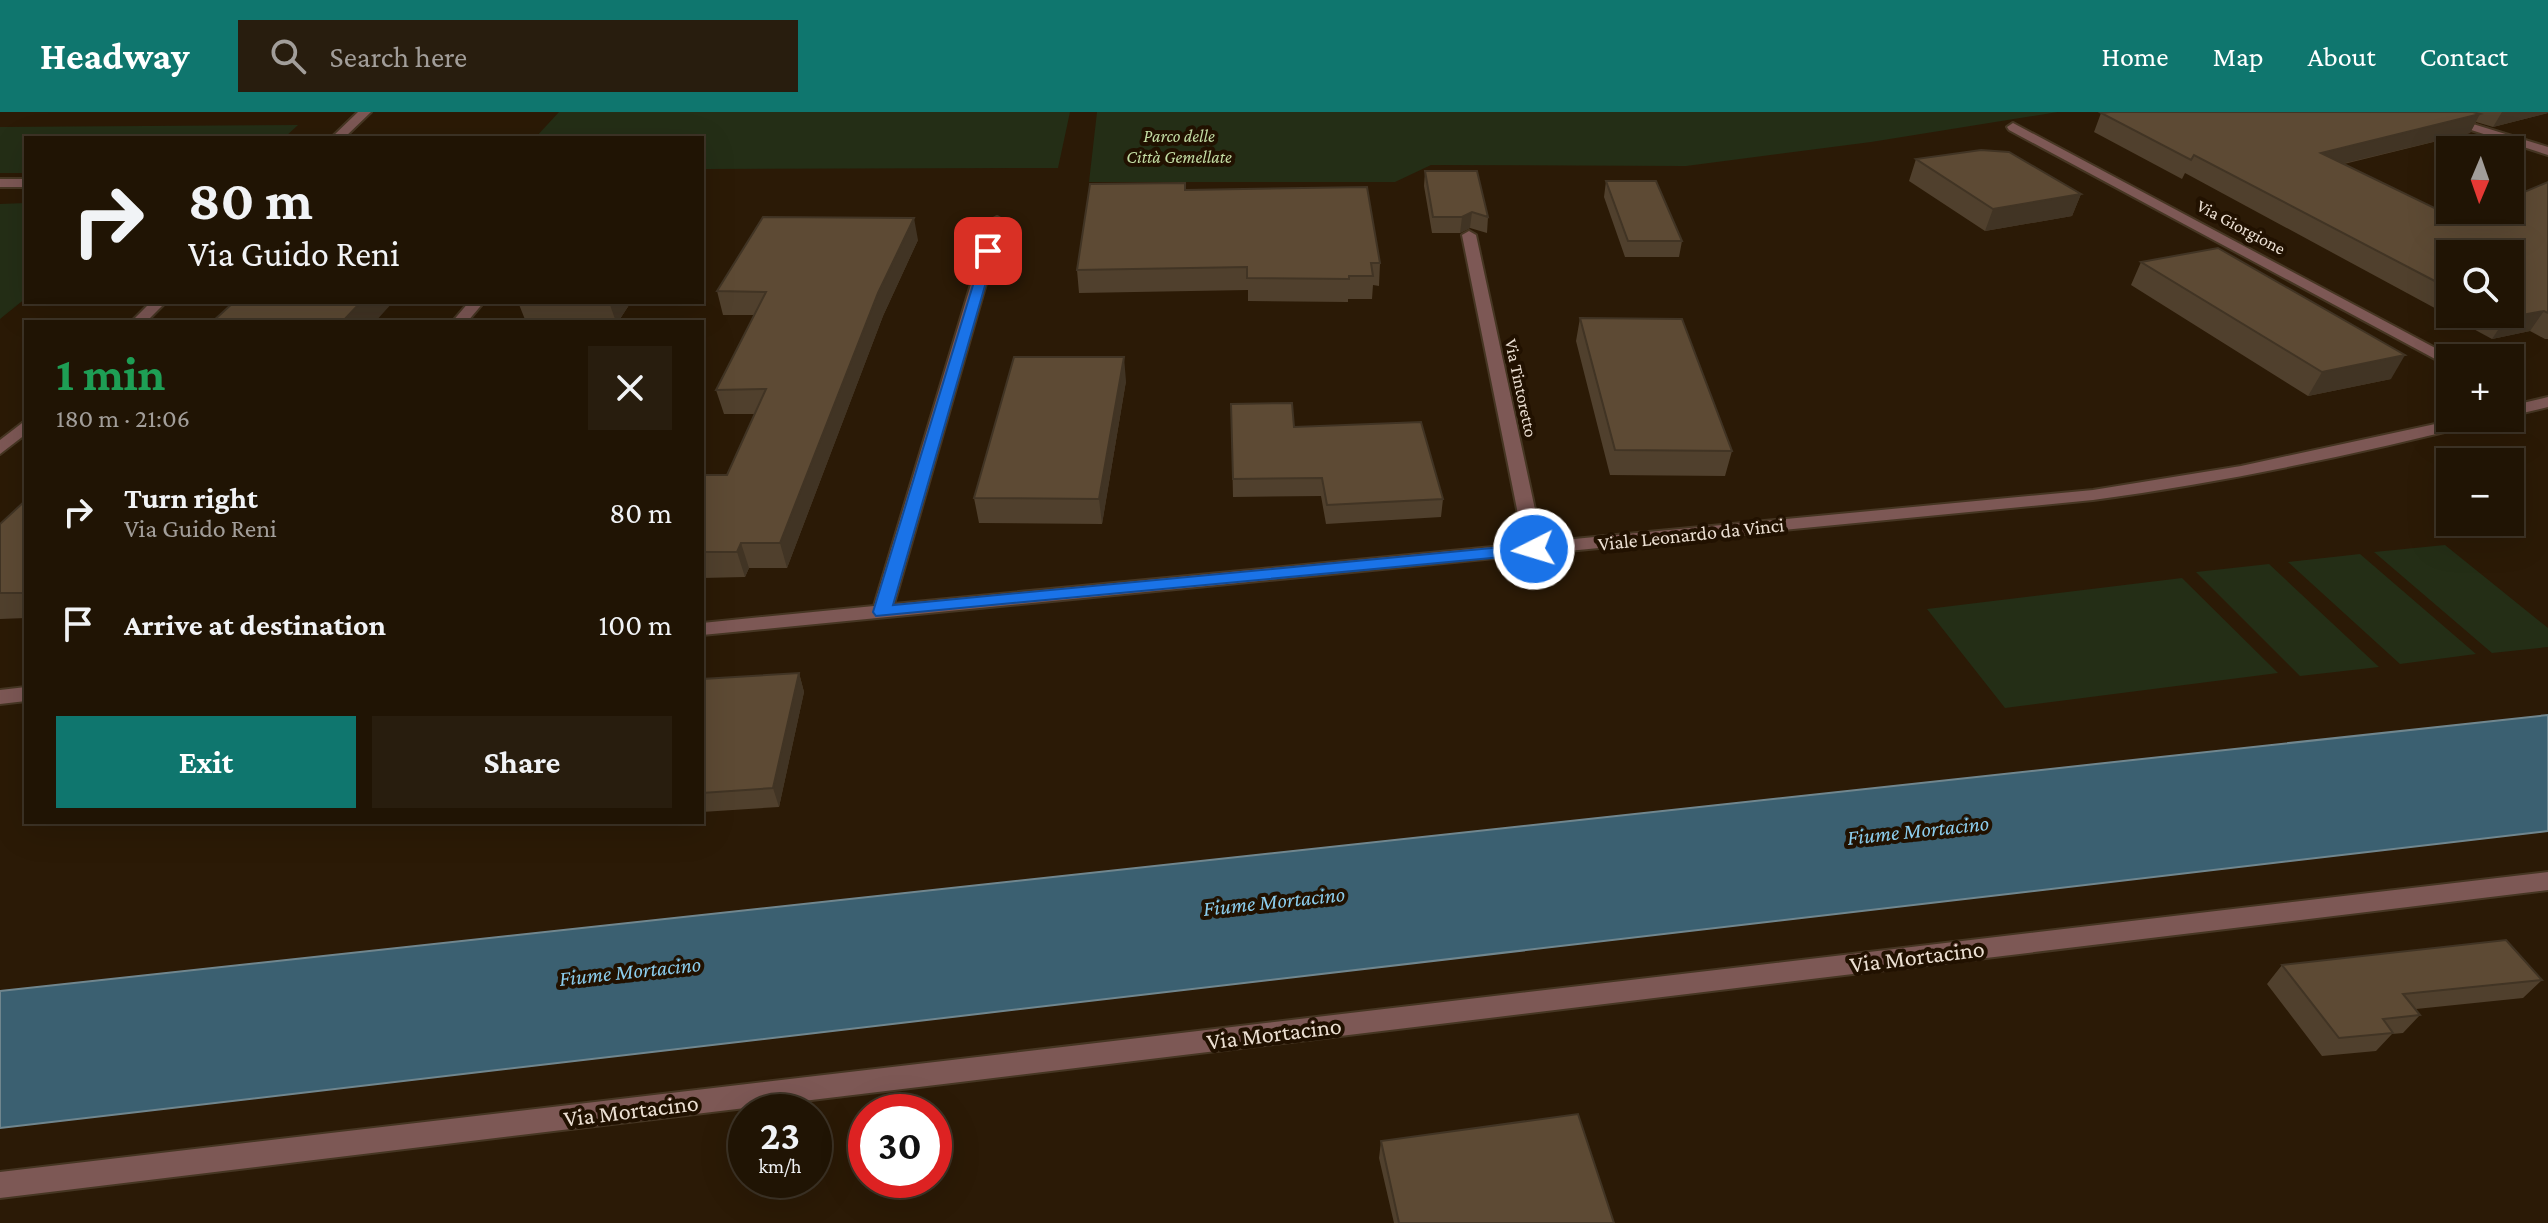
<!DOCTYPE html>
<meta charset="utf-8">
<style>
body{margin:0;font-family:"Crimson Pro",serif;background:#281d0e;color:#f1f3f6;height:100vh;display:flex;flex-direction:column;font-size:30px;white-space:nowrap}
*{box-sizing:border-box;margin:0}
p{font-size:26px;color:#a29e9a}
.icon{flex:none;width:44px;height:44px;fill:none;stroke:currentColor;stroke-width:2;stroke-linecap:round;stroke-linejoin:round}
.map{position:relative;flex:1;overflow:hidden}
.side{position:absolute;left:24px;top:208px;width:680px;height:504px;display:flex;flex-direction:column;background:#201404;border-radius:0px;box-shadow:0 8px 32px #0002,0 0 0 2px #3d3326}
.side>*{flex:none}
.banner{position:absolute;left:24px;top:24px;width:680px;height:168px;border-radius:0px;box-shadow:0 8px 32px #0002,0 0 0 2px #3d3326;background:#201404;color:#f1f3f6;overflow:hidden}
.needle{width:52px;rotate:182deg}
.buttons{position:absolute;left:2436px;top:24px;display:grid;gap:16px}
.buttons a{display:grid;place-items:center;width:88px;height:88px;border-radius:0px;background:#201404;box-shadow:0 8px 32px #0002,0 0 0 2px #3d3326;font-size:40px}
.speed{position:absolute;left:728px;top:982px;display:flex;gap:16px;font-size:40px;font-weight:700;text-align:center}
.speed>*{display:grid;place-content:center;width:104px;height:104px;border-radius:50%;background:#201404;box-shadow:0 8px 32px #0002,0 0 0 2px #3d3326;line-height:1}
.speed small{font-size:20px;font-weight:400}
.speed .limit{border:12px solid #d22;background:#fff;color:#111}
.pin{position:absolute;display:grid;place-items:center;width:68px;height:68px;color:#fff;margin:-34px;border-radius:16px;box-shadow:0 4px 12px #0006}
.me{position:absolute;width:88px;margin:-44px;rotate:265deg;stroke-linejoin:round;filter:drop-shadow(0 0 6px #0008)}
.turn{display:flex;align-items:center;gap:28px;height:168px;padding:0 32px;font-size:36px}
.turn .icon{width:104px;height:104px;stroke-width:2.5}
.turn b{display:block;font-size:56px;line-height:68px}
.round{display:grid;place-items:center;flex:none;width:84px;height:84px;border-radius:0px;background:#281d0e}
.overview{display:flex;align-items:center;justify-content:space-between;height:136px;padding:0 32px}
h1{font-size:48px;font-weight:700;line-height:60px;color:#1e9e55}
.action{display:flex;gap:16px;margin-top:auto;padding:16px 32px}
.action a{flex:1;height:92px;border-radius:0px;background:#0f766e;color:#fff;font-size:32px;font-weight:700;line-height:92px;text-align:center}
.action a+a{background:#281d0e;color:#f1f3f6}
ul{padding:0;list-style:none}
li{display:flex;align-items:center;gap:24px;height:112px;padding:0 32px}
li div{flex:1}
li b{display:block;font-size:30px}
li em{font-style:normal}
header{display:flex;align-items:center;gap:48px;box-sizing:border-box;height:112px;padding:0 40px;background:#0f766e;color:#fff}
header strong{font-size:38px}
nav{display:flex;gap:44px;margin-inline-start:auto;font-size:28px}
.search{width:560px;height:72px;background:#281d0e;display:flex;align-items:center;gap:20px;box-sizing:border-box;padding:0 28px;border-radius:0px;color:#a29e9a;font-size:30px}
.map>svg:first-child{display:block}
.green{fill:#242e16}
.water{fill:#3b6071;stroke:#70868e;stroke-width:2}
.lines{fill:none;stroke-linecap:round;stroke-linejoin:round}
.minor-casing{stroke:#463623;stroke-width:4}
.minor{fill:#7d5855;fill-rule:evenodd}
.wall{fill:#50402d;fill-rule:evenodd}
.shaded-wall{fill:#413424}
.building{fill:#5d4a34;stroke:#413424;stroke-width:2}
.route{fill:#1a73e8;stroke:#114b97;stroke-width:2}
.labels{text-anchor:middle;dominant-baseline:central;stroke-width:8;stroke-linejoin:round;paint-order:stroke}
.far-park-label{font-size:18px;font-style:italic;fill:#c2dca3;stroke:#211100}
.far-street-label{font-size:18px;fill:#ebdfd2;stroke:#211100}
.street-label{font-size:20px;fill:#ebdfd2;stroke:#211100}
.water-label{font-size:22px;font-style:italic;fill:#8cceee;stroke:#211100}
.near-street-label{font-size:24px;fill:#ebdfd2;stroke:#211100}
</style>
<header>
<strong>Headway</strong>
<div class="search"><svg class="icon" aria-label="search" viewBox="0 0 24 24"><circle cx="10" cy="10" r="6"/><path d="M15 15l6 6"/></svg>Search here</div>
<nav><a>Home</a><a>Map</a><a>About</a><a>Contact</a></nav>
</header>
<div class="map">
<svg width="2548" height="1111" viewBox="0 0 2548 1111">
<rect width="100%" height="100%" fill="#2b1a06"/>
<path class="green" d="M559,0H1070L1058,56L702,57V26H535Z
M1097,0H2058L1871,30L1686,54L1431,53L1395,70H1089Z
M298,13L284,26H26V61H0V15Z
M26,91V186L0,207V92Z
M2445,433L2548,516V535L2492,541L2374,440Z
M2360,442L2476,542L2400,552L2288,450Z
M2269,452L2379,555L2300,564L2196,460Z
M2182,466L2278,561L2005,596L1927,497Z"/>
<path class="water" d="M2548,603V719L0,1016V879Z"/>
<g class="lines">
<g class="minor-casing">
<path id="minor" d="M358,0H371L344,26H331Z
M2416,0H2434L2548,35V43Z
M2013,11L2454,246H2450V255L2009,18L2007,15Z
M0,67H26V75H0Z
M997,105L1004,109L894,492L1524,432L1462,123L1469,119L1476,123L1542,430L2093,378L2241,354L2463,306H2491L2489,309C2358,342 2227,370 2093,388L702,523V511L874,494L990,109Z
M151,190H166L146,210H131Z
M469,190H484L467,210H452Z
M2548,285V295L2510,304V294Z
M26,308V322L0,342V328Z
M26,575V589L0,592V578Z
M2548,760V778L0,1086V1060Z"/>
</g>
<use href="#minor" class="minor"/>
</g>
<path class="wall" d="M2110,0H2548V1L2493,15L2476,10L2470,21L2344,52L2459,108L2548,70V227H2545L2530,219L2492,227L2185,61L2182,67L2094,20L2101,1ZM2450,142L2510,202H2450Z
M1916,47L2081,82L2072,104L1985,119L1909,69Z
M1425,59L1488,105L1487,121L1470,116L1460,121H1432L1424,74Z
M1606,69L1682,129L1679,145H1625L1604,85Z
M1185,78L1380,151L1379,174L1373,173L1372,187H1348V190L1248,189V178L1079,181L1077,158Z
M918,128L883,204L787,456H749L745,465L702,466V363H727L755,302H724L716,278L754,203H723L717,179Z
M2141,150L2391,267L2308,284L2131,173Z
M518,190H631L618,210H526Z
M1580,206L1732,339L1725,364L1610,363L1576,229Z
M1126,269L1102,412L979,411L974,386Z
M1231,292L1294,315L1443,387L1441,405L1326,412L1321,384L1233,385Z
M26,388V506L0,507V412Z
M799,561L804,580L779,695L702,700V567Z
M2282,853L2542,868L2523,886L2416,897L2420,903L2403,921L2392,922L2376,939L2322,944L2267,872Z
M1381,1029L1614,1111H1394L1379,1046Z"/>
<path class="shaded-wall" d="M2502,0H2548V1L2493,15Z
M2480,2L2470,21L2312,59L2321,41Z
M2081,82L2072,104L1985,119L1993,97Z
M1472,100L1470,116L1460,121L1462,105Z
M914,106L918,128L883,204L787,456L780,431L878,181Z
M361,190H393L375,210H342Z
M609,190H631L618,210H616Z
M2544,199L2530,219L2492,227L2506,206Z
M2405,243L2391,267L2308,284L2322,260Z
M1124,245L1126,269L1102,412L1099,387Z
M741,431L749,456L745,465L737,440Z
M799,561L804,580L779,695L773,676Z"/>
<path class="building" d="M2110,0H2473L2480,2L2321,41L2459,108L2483,98H2510V86L2548,70V201L2544,199L2506,206L2498,202H2510V142H2450V177L2194,43L2191,48L2101,1Z
M1981,38L2009,40L2081,82L1993,97L1916,47Z
M1425,59H1477L1488,105L1472,100L1462,105H1433Z
M1606,69H1656L1682,129H1628Z
M1185,71V78L1367,75L1380,151H1371L1373,164H1349V167L1247,166V155L1077,158L1090,72Z
M763,105L914,106L878,181L780,431H741L737,440H702V363H727L766,277L716,278L766,180L717,179Z
M2218,136L2405,243L2322,260L2141,150Z
M234,190H361L342,210H212Z
M1580,206L1682,207L1732,339L1615,338Z
M1014,245H1124L1099,387L974,386Z
M1292,291L1294,315L1421,310L1443,387L1327,393L1322,366L1233,367L1231,292Z
M26,388V481H0V412Z
M799,561L773,676L702,681V567Z
M2506,828L2542,868L2403,882L2420,903L2383,907L2393,921L2339,926L2282,853Z
M1578,1002L1614,1111H1399L1381,1029Z"/>
<path class="route" d="M984,137L995,139L893,493L1534,432L1543,437L1534,442L876,504L873,500Z"/>
<g class="labels">
<g class="far-park-label">
<text x="1179" y="24">Parco delle<tspan x="1179" dy="21">Città Gemellate</tspan></text>
</g>
<g class="far-street-label">
<text transform="translate(2241 115) rotate(28)">Via Giorgione</text>
<text transform="translate(1521 276) rotate(78)">Via Tintoretto</text>
</g>
<g class="street-label">
<text transform="translate(1691 422) rotate(-6)">Viale Leonardo da Vinci</text>
</g>
<g class="water-label">
<text transform="translate(1918 718) rotate(-6)">Fiume Mortacino</text>
<text transform="translate(1274 789) rotate(-6)">Fiume Mortacino</text>
<text transform="translate(630 859) rotate(-6)">Fiume Mortacino</text>
</g>
<g class="near-street-label">
<text transform="translate(1917 844) rotate(-7)">Via Mortacino</text>
<text transform="translate(1274 921) rotate(-7)">Via Mortacino</text>
<text transform="translate(631 998) rotate(-7)">Via Mortacino</text>
</g>
</g>
</svg>
<div class="buttons">
<a><svg class="needle" viewBox="-14 -14 28 28"><path d="M0-13l5 13h-10z" fill="#e53935"/><path d="M0 13l5-13h-10z" fill="#a29e9a"/></svg></a>
<a><svg class="icon" aria-label="search" viewBox="0 0 24 24"><circle cx="10" cy="10" r="6"/><path d="M15 15l6 6"/></svg></a>
<a>+</a>
<a>−</a>
</div>
<div class="speed"><div>23<small>km/h</small></div><div class="limit">30</div></div>
<div class="pin" style="left:988px;top:139px;background:#d93025"><svg class="icon" aria-label="arrive" viewBox="0 0 24 24"><path d="M6 21V4h12l-3 4 3 4H6"/></svg></div>
<svg class="me" style="left:1534px;top:437px" viewBox="-20 -20 40 40"><circle r="17" fill="#1a73e8" stroke="#fff" stroke-width="3"/><path d="M0-11L8 9 0 5-8 9z" fill="#fff"/></svg>
<div class="banner">
<div class="turn"><svg class="icon" aria-label="right" viewBox="0 0 24 24"><path d="M7 20v-9h11M14 6l5 5-5 5"/></svg><div><b>80 m</b>Via Guido Reni</div></div>
</div>
<section class="side">
<div class="overview"><div><h1>1 min</h1><p>180 m · 21:06</p></div><a class="round"><svg class="icon" aria-label="close" viewBox="0 0 24 24"><path d="M6 6l12 12M18 6L6 18"/></svg></a></div>
<ul>
<li><svg class="icon" aria-label="right" viewBox="0 0 24 24"><path d="M7 20v-9h11M14 6l5 5-5 5"/></svg><div><b>Turn right</b><p>Via Guido Reni</p></div><em>80 m</em></li>
<li><svg class="icon" aria-label="arrive" viewBox="0 0 24 24"><path d="M6 21V4h12l-3 4 3 4H6"/></svg><div><b>Arrive at destination</b></div><em>100 m</em></li>
</ul>
<div class="action"><a>Exit</a><a>Share</a></div>
</section>
</div>
